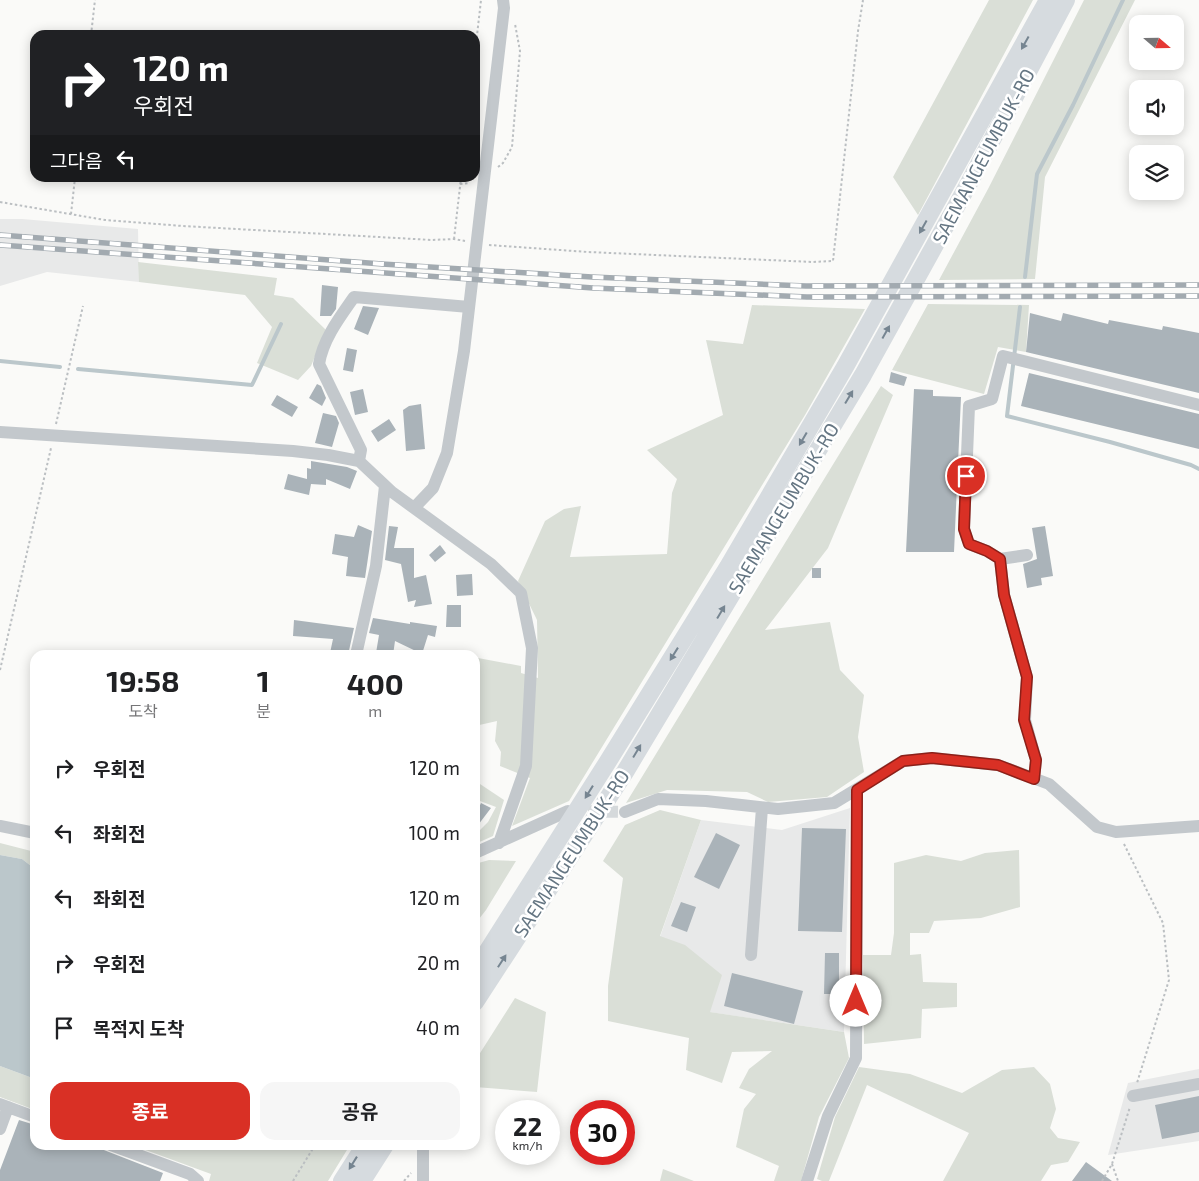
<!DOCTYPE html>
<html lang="ko">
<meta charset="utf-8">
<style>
body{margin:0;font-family:"Exo 2","Noto Sans KR",sans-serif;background:#f6f6f6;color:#202124;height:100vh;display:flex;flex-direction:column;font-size:19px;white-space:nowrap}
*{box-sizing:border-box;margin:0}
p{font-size:16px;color:#757577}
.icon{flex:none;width:28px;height:28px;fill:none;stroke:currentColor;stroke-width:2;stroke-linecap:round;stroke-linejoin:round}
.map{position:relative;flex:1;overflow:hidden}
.drawer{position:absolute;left:30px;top:650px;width:450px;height:500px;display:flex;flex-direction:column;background:#fff;border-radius:15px;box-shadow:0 2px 12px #0003}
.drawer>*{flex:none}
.top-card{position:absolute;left:30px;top:30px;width:450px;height:152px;border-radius:15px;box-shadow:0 2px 12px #0003;background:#202124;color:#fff;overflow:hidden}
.needle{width:32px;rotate:110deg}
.controls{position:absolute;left:1129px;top:15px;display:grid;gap:10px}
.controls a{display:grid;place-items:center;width:55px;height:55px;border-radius:10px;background:#fff;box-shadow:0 2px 12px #0003;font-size:25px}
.speed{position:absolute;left:495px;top:1100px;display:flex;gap:10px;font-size:25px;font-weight:700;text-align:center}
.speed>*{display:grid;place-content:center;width:65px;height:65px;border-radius:50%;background:#fff;box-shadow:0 2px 12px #0003;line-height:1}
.speed small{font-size:12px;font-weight:400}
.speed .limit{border:8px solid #d22;background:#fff;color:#111}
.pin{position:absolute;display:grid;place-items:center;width:42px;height:42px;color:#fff;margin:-21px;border:2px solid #fff;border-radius:50%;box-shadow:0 1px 5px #0007}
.me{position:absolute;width:55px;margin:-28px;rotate:0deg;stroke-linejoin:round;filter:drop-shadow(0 0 4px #0008)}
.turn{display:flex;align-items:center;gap:18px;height:105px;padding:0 20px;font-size:22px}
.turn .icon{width:65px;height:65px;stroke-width:2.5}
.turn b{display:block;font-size:35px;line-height:42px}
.then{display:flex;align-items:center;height:48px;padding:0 20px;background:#0003;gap:10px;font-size:19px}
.eta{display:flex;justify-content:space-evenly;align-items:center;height:85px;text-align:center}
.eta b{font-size:30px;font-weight:700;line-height:35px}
.primary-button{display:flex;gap:10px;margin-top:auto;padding:10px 20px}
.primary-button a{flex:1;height:58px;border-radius:15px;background:#d93025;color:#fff;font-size:20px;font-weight:700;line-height:58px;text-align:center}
.primary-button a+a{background:#f6f6f6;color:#202124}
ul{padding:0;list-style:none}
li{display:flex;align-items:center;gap:15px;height:65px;padding:0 20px}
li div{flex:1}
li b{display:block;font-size:19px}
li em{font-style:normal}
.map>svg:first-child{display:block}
.built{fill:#e8e9e9}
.green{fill:#dadfd7}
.water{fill:#bbc7cb}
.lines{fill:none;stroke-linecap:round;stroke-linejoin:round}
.stream{stroke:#bbc7cb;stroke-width:4}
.building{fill:#aab3b9}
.minor-tunnel{stroke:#d5d9db;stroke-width:12;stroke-dasharray:12 6;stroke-linecap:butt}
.path{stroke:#bbbfc2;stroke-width:2;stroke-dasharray:2.5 2.5;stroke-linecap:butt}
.minor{stroke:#c3c8cc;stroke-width:12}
.highway{stroke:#d6dbdf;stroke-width:18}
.rail-casing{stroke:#a2aab0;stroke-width:5.5}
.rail{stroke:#fff;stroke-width:4;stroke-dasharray:11;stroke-linecap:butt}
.oneway{fill:#768591}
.route-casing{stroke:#8d1f18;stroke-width:12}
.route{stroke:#d93025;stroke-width:9}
.labels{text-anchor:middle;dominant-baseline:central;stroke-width:5;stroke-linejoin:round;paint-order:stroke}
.street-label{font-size:19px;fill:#657683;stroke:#fff}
</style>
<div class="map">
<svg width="1199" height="1181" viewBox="0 0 1199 1181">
<rect width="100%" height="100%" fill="#fafaf8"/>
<path class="built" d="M0,219H22L138,229L139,282L47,272L0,286Z
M850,808L844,1032L709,1012L660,937L701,820L782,830Z
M1199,1069V1141L1108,1155L1128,1083Z"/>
<path class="green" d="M989,0H1033L918,215L893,177Z
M1084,0H1135L1045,177L1035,279L939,280L988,189Z
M138,262L277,278L274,295L293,298L326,330L311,366L298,380L257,363L272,327L245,295L139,282Z
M928,304L1029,305L1026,352L998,347L984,394L892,370Z
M752,305L865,309L805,415L569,801L512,826L530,778L500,766L501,752L495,741L497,721L475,726V668L478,658L521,666V673L538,678L537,620L518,581L545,521L564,509L581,506L570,557L667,554L672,493L677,479L647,450L723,415L706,340L743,344Z
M881,386L893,395L828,548L765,630L830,622L840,670L864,695L858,737L864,772L827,797L768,802L747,792L667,790L626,803Z
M480,784L504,800L493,836L475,844V835L488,822L496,807L480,801L477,806L475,805V787Z
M660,810L701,820L660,936L685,945L722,975L710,1012L844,1032L849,1058L819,1117L801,1181H774L779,1166L736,1147L744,1109L756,1094L739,1088L749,1069L772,1051L732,1052L722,1083L686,1070L689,1038L608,1021V986L623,878L603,861L625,825Z
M0,843L35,852V869L22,859L0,855Z
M1019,850L1020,907L981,918L934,921L929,933H910V955L921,954L923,982L957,983V1007L922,1009L921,1038L864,1044L863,955H891L894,933V863L926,855L961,861L985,853Z
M489,860L516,861L486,910L475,924V864Z
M515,998L546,1012L537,1092L475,1087V1061Z
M0,1066L35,1079V1110L0,1097Z
M859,1067L910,1074L962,1093L1002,1070L1034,1067L1050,1084L1056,1109L1050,1128L1058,1138L1080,1142L1068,1162L1051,1165L1041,1181H943L969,1133L867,1085L829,1181H822L817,1179L835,1117Z
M132,1145H350L328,1181H209L211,1174Z
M663,1169L694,1181H660Z"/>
<path class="water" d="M0,855L22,859L35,869V1079L0,1066Z"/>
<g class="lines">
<path class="stream" d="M1025,277L1037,174L1073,105L1123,0
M1020,307L1007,416L1110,442L1191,465L1199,469
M0,361L60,367
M78,369L252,385L281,324"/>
</g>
<path class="building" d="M322,285L338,287L336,309L331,316H320Z
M363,306L379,308L368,335L354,329Z
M1030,313L1061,321L1063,313L1108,324L1109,320L1162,330L1163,326L1199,333V393L1026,352Z
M347,348L357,350L353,372L343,370Z
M891,372L907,377L904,386L889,382Z
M1029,373L1199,414V449L1021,406Z
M317,384L321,386L326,398L322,406L309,398Z
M363,389L368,412L355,415L350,392Z
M914,389L933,390V396L961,397L954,552H906Z
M277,395L298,407L292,417L271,405Z
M421,404L425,449L406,451L403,410L409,406Z
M323,413L336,416L339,423L332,447L315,443Z
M389,419L396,430L378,442L371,431Z
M311,461L347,467L357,471L350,489L326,479V485L311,484L309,495L284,489L288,474L307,479V468L311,469Z
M358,525L372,531L365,578L346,576L348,557L332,554L335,534L354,537Z
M389,526L398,527L394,548H414V578L426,575L432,604L414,607L416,600L408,602L401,564L385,560Z
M1045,526L1053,576L1041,578L1042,585L1027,588L1023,564L1037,559L1032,528Z
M440,545L446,553L435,562L429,555Z
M812,568H821V578H812Z
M472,574L473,595L457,596L456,575Z
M447,605H461V627H446Z
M373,618L410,624V622L437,626L435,637L428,635L422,654L395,641L393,655L376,653L379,635L369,633Z
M294,620L354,628L348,655L330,653L333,639L293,636Z
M481,803L491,808L475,829V816Z
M802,828L846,829L842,932L798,931Z
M716,833L740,845L719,889L694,877Z
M681,902L696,907L687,932L671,926Z
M825,953H839V994H824Z
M732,973L803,991L794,1024L724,1006Z
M1199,1096V1132L1162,1139L1155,1105Z
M19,1120L35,1125V1145H91L163,1173L160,1181H0V1170Z
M1086,1162L1112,1181H1072Z"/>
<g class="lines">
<path class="minor-tunnel" d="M570,811L625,812"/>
<path class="path" d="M91,35L95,0
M475,53L481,0
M498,167L503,163L512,147L520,51L515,24
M460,184L470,183
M0,202L105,220L183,226L432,240L454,239L465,241
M71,214L75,178
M454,239L461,178
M489,245L588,252L813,262L833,261L858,31L863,0
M56,424L83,306
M0,670L51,448
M1124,844L1163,923L1169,980L1137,1083
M1112,1164L1118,1181
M293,1181L315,1145
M404,1181L411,1173
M1102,1181L1112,1164L1130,1107"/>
<path class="minor" d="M0,432L293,451L328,455L359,461L392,492L491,564L521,593L532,648L526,766L499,843
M359,461L361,450L319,364C323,339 340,317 354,297L469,307
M414,508L433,488L447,453L464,351L504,8L503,0
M1000,559L1027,555
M356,655L376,566L385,486
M1034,779L1036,760L1025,720L1027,677L1004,595L1000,559L987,551L969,544L964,529L969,406L992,399L1003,356L1199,405
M625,812L658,799L706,801L778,809L834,803L903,761L932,758L998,765L1049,784L1097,827L1116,832L1199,826
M0,826L35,833
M475,853L568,811
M751,955L762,808
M1133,1096L1199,1084
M0,1104L35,1117
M0,1129L8,1107
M111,1145L190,1174L198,1181
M423,1145V1181
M807,1181L828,1116L856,1058L857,791"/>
<path class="highway" d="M475,971L607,763L728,567L845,367L1048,0
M475,1002L625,772L863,375L968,185L1066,0
M342,1181L365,1145
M362,1181L385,1145"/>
<g class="rail-casing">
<path id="rail" d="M0,235L382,264L592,277L806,286L1199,285
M0,245L593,288L807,297L1199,296"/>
</g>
<use href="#rail" class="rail"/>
</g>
<defs><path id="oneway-solid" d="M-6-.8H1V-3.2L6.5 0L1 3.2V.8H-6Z" transform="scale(1.25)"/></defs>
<g class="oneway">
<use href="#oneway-solid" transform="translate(1025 43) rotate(119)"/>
<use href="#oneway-solid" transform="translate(923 227) rotate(119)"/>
<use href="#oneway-solid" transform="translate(886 332) rotate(-61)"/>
<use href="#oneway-solid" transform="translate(849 397) rotate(-59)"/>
<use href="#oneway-solid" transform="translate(803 439) rotate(120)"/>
<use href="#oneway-solid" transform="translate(721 612) rotate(-59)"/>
<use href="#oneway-solid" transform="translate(674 654) rotate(122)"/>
<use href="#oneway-solid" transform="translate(637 751) rotate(-59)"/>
<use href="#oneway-solid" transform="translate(589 792) rotate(122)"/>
<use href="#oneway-solid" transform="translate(502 961) rotate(-57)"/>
<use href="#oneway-solid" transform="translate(353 1163) rotate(122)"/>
</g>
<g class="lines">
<g class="route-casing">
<path id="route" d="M856,1001L857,790L903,761L932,758L998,765L1034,779L1036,760L1024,720L1027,677L1004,595L1000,559L987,551L969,544L964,529L966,476"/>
</g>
<use href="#route" class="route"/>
</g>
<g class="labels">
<g class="street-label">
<text transform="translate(983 156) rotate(-62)">SAEMANGEUMBUK-RO</text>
<text transform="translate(783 508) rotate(-59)">SAEMANGEUMBUK-RO</text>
<text transform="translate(571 853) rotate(-57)">SAEMANGEUMBUK-RO</text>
</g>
</g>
</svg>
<div class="controls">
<a><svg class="needle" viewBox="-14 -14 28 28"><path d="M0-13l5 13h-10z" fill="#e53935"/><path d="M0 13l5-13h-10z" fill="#757577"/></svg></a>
<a><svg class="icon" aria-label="sound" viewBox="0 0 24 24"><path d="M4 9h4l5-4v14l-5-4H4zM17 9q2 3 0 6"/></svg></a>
<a><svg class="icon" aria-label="layers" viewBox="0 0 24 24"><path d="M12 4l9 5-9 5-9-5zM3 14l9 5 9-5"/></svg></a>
</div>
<div class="speed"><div>22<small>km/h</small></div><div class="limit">30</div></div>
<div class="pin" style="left:966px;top:476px;background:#d93025"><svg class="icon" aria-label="arrive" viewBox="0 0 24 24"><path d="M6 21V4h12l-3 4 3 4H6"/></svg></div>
<svg class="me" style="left:856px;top:1001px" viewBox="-20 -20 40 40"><circle r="19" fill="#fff"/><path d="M0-13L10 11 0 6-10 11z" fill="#d93025"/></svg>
<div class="top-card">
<div class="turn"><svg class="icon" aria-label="right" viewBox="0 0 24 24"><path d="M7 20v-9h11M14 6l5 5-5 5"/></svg><div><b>120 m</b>우회전</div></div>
<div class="then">그다음<svg class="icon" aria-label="left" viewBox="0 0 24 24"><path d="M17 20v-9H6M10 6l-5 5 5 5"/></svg></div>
</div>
<section class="drawer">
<div class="eta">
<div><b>19:58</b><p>도착</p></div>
<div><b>1</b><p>분</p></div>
<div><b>400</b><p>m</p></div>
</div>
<ul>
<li><svg class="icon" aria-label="right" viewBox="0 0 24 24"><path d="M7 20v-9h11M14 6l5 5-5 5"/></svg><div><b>우회전</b></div><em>120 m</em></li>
<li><svg class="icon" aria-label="left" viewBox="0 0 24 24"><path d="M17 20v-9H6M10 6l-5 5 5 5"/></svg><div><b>좌회전</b></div><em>100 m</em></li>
<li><svg class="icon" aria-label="left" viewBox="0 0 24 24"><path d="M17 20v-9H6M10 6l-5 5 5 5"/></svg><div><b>좌회전</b></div><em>120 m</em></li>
<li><svg class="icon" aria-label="right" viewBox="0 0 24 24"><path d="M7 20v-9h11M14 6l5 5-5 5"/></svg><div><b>우회전</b></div><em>20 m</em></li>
<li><svg class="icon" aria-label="arrive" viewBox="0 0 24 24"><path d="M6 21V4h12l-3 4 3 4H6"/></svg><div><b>목적지 도착</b></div><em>40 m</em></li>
</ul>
<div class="primary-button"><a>종료</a><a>공유</a></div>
</section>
</div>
